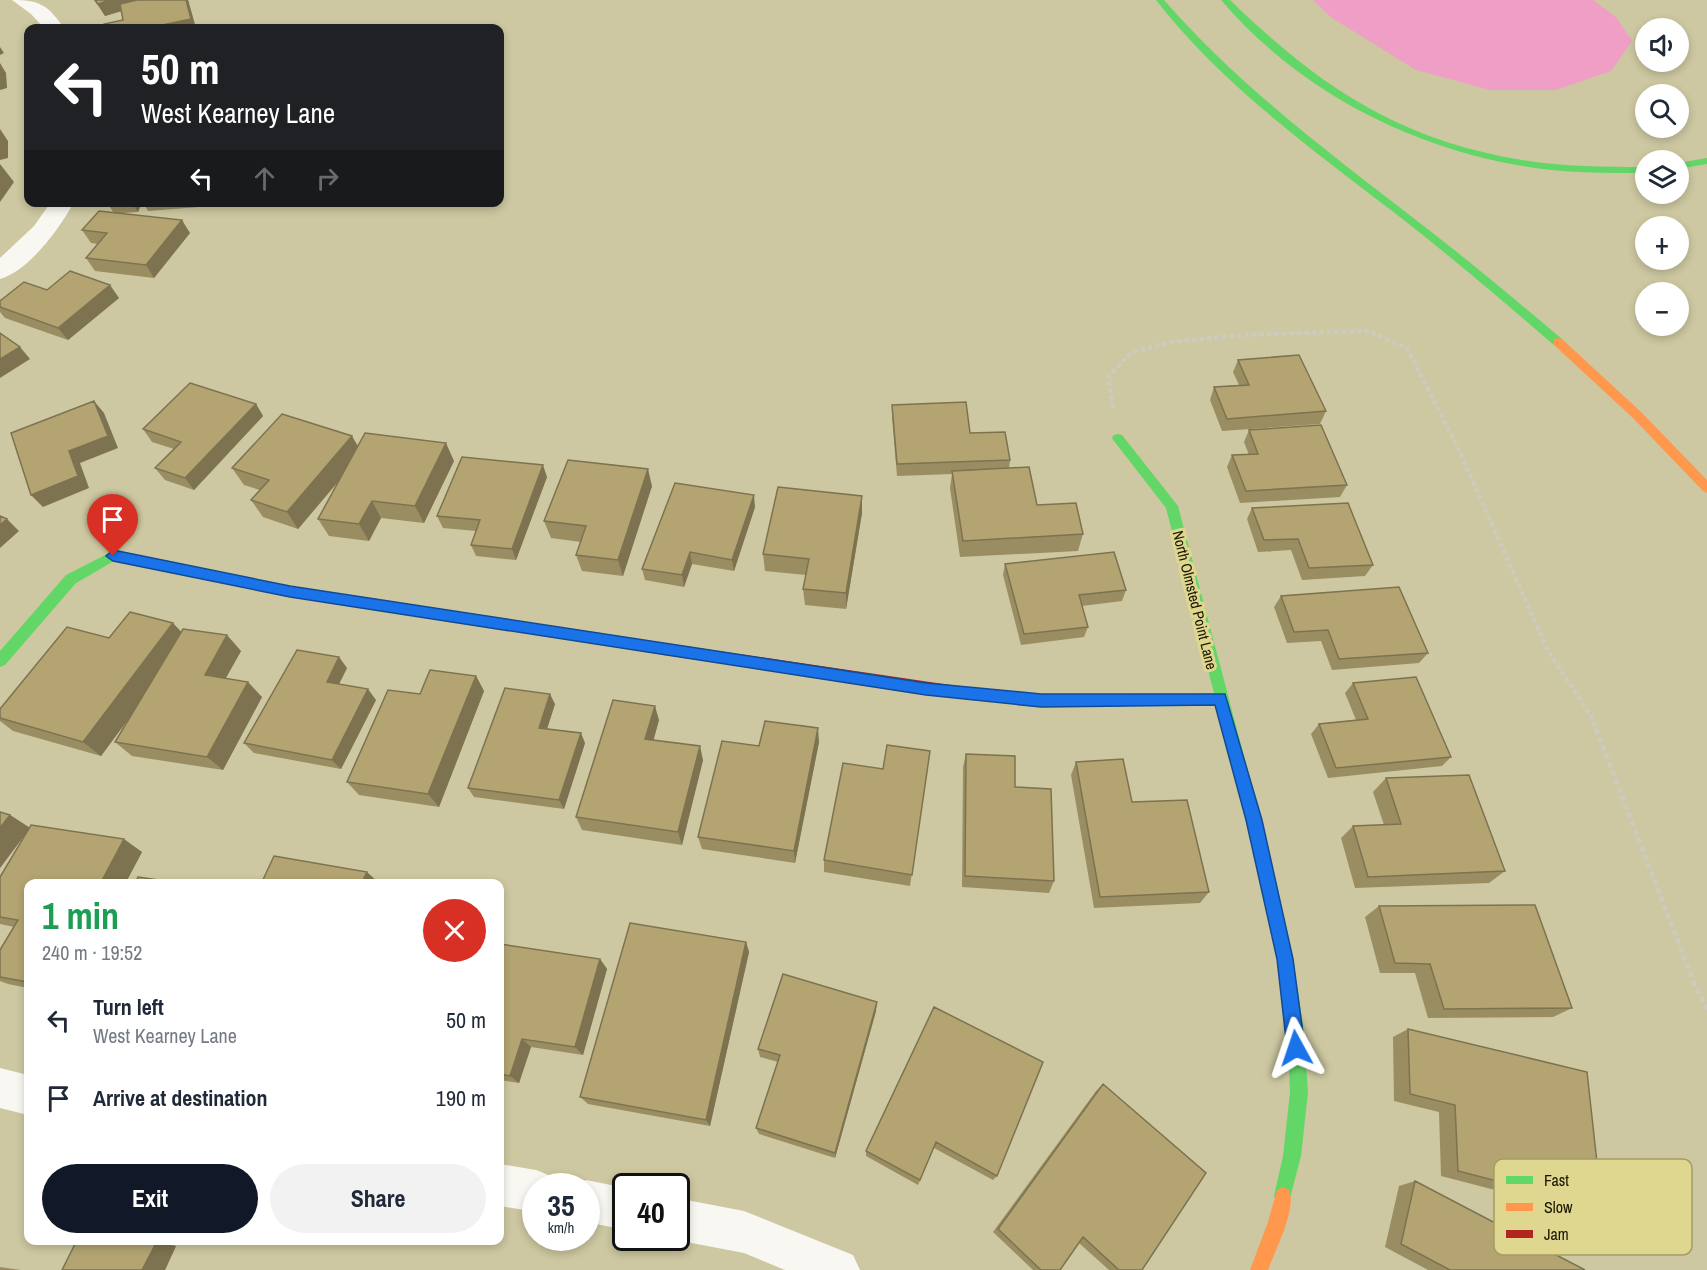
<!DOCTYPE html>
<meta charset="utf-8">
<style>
body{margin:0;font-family:"Archivo Narrow",sans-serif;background:#f2f2f3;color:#1f2937;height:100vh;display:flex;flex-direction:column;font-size:22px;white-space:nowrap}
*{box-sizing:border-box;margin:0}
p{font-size:20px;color:#747a83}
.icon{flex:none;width:33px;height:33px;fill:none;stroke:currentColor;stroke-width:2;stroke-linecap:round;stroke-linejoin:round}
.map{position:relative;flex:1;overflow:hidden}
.sheet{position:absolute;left:24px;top:879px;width:480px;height:366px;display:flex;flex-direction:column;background:#fff;border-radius:12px;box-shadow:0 3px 9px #0003}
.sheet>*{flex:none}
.top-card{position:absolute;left:24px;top:24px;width:480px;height:183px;border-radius:12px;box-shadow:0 3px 9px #0003;background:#202124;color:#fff;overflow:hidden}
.fabs{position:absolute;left:1635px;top:18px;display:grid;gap:12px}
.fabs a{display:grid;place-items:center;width:54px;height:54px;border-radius:50%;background:#fff;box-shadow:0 3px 9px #0003;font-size:30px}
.speed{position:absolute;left:522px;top:1173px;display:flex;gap:12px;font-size:30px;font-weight:700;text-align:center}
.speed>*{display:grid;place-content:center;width:78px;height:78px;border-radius:50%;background:#fff;box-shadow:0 3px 9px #0003;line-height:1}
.speed small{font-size:15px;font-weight:400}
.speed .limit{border:3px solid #111;border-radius:9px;background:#fff;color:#111}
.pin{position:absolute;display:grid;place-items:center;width:51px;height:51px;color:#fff;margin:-62px -26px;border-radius:50% 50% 50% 0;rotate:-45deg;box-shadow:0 0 6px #0007}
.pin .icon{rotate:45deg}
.me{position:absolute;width:66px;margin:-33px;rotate:355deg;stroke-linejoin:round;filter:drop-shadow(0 0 4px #0008)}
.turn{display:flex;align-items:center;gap:21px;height:126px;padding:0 18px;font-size:27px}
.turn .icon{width:78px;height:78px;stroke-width:2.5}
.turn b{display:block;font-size:42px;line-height:51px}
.lanes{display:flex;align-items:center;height:57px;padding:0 18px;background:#0003;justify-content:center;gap:30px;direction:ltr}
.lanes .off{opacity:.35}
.round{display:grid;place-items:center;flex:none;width:63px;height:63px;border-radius:32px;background:#f2f2f3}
.headline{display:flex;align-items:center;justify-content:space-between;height:102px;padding:0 18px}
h1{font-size:36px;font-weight:700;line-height:45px;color:#1e9e55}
.primary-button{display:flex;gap:12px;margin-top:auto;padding:12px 18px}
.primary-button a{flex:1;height:69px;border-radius:36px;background:#111827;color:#fff;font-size:24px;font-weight:700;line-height:69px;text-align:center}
.primary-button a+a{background:#f2f2f3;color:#1f2937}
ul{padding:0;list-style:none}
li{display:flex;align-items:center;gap:18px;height:78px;padding:0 18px}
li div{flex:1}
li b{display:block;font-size:22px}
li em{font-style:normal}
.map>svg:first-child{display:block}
.water{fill:#ef9fc5}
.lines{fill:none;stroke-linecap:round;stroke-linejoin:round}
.path-far1{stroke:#cdcbc0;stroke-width:4;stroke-dasharray:4.5 3;stroke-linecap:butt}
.path{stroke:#cdcbc0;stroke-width:4.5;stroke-dasharray:5 4;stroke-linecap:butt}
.street{fill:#f8f7f1;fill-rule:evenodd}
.fast{fill:#63d668;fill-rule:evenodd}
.slow{fill:#ff974d;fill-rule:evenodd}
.jam{fill:#b3261e;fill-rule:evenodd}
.wall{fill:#9a8d62}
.shaded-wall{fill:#7d7350}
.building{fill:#b3a472;stroke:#7d7350;stroke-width:1.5}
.route{fill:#1a73e8;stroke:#114b97;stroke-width:1.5}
.labels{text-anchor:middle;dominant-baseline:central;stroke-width:6;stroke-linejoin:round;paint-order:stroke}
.street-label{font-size:15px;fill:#181500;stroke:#dfd78f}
.key{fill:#dfd78f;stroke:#a39d64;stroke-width:1.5}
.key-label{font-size:16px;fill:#181500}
</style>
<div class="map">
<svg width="1707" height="1270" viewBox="0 0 1707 1270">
<rect width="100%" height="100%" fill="#cdc8a1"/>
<path class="water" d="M1313,0H1593L1616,17L1632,41L1611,71L1556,90H1490L1416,70L1332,18Z"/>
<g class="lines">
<path class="path-far1" d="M1113,408L1108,377L1132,352L1171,342L1242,335L1368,331L1407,348L1459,450L1548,651L1591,716L1597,731"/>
<path class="path" d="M1596,729L1694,983L1707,1009"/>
<path class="street" d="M12,0C40,0 48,5 64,28H44L31,14Z
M51,202H74C60,228 29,271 0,279V258L34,226Z
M0,1068L28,1075V1115L0,1108Z
M500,1164L536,1170L551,1176L555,1186H536V1212L500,1206Z
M586,1180L626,1188V1230L586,1222V1186H571Z
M676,1198L744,1211L853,1255L860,1270H785L744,1253L676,1240L669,1238H676Z"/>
<path class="fast" d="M1156,0H1164C1241,88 1333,156 1425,227C1472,263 1517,301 1562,339V345H1554C1502,300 1450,256 1396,214C1312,149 1222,85 1156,0Z
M1221,0H1230C1319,86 1397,139 1522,160C1563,167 1604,167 1646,167V173C1605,173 1563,173 1523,166C1408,147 1297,89 1221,0Z
M1707,158V164L1678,169V163Z
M1118,434L1122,435L1178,506L1261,820L1293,959L1303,1025L1308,1092L1301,1156L1289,1202L1283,1205L1277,1202L1274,1196L1283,1156L1290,1092L1287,1025L1277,959L1247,820L1217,705L1041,707L964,699L959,697L957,693L959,689L964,687L1041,695L1214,693L1166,508L1114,441L1112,438L1114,435Z
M113,551L290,586L664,643L669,645L671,649L669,653L664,655L290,596L114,561L76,583L5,665L0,667V651L66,575Z"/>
<path class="slow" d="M1558,338L1562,339L1641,412L1707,480V493L1703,491L1633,418L1554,345V339Z
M1283,1187L1289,1190C1297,1208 1275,1251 1268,1270H1250L1268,1222L1277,1190Z"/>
<path class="jam" d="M664,643L964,687L969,689L971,693L969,697L964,699L664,655L659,653L657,649L659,645Z"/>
</g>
<path class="wall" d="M94,0H188L189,3L123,20L122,11L105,16Z
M107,202H142L138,212L122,213L190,233L154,278L95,271L86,258L98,244L91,243L82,230L113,212Z
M143,202H200L199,207L148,211Z
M47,290L119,298L68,340L5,318L0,312V301Z
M1238,360L1326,411L1320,424L1222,431L1210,400L1214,387L1239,385L1233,372Z
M256,404L263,416L194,490L165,480L155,468L174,449L152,442L143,429Z
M892,405L970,433L1010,460L1009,468L1037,505L1083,534L1078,551L960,557L950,488L952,474L897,476L892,417Z
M1249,430L1347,485L1340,497L1240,503L1227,467L1232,455H1249L1244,442Z
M358,446L454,461L424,523L381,518L369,541L329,536L318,519L339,481L298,529L263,517L251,500L260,490L244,485L232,468Z
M547,477L516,560L476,556L471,545L476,531L443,528L437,516Z
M652,486L623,576L582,571L576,555L581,542L551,538L544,521Z
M862,496V513L846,609L805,605L803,589L806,575L765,571L763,554Z
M755,507L734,571L692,564L684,587L645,580L642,569Z
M1252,508L1373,565L1365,576L1302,580L1291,550L1258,552L1247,519Z
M1005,564L1126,590L1122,601L1082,606L1088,627L1084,637L1021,645L1003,575Z
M1281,596L1428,653L1419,663L1332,670L1321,641L1287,643L1274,607Z
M181,632L241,651L226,678L262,697L223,770L132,756L115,742L132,714L101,756L13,731L0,721V709L109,638Z
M347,668L339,684L376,700L341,769L254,753L244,743Z
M476,676L484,691L439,807L359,795L347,782L420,694Z
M1353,683L1451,757L1442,766L1328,778L1311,734L1319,724L1356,720L1345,693Z
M555,704L547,729L585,743L564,809L474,797L468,788Z
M659,720L653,740L703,760L682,845L582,830L576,817Z
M819,742L795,863L702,849L698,837L759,746Z
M930,751L910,886L824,872V860Z
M966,754L1054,881L1049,893L962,887L963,767Z
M1076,762L1132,802L1209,892L1200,903L1094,908L1071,775Z
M1386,778L1505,871L1489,883L1355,888L1341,838L1353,826L1384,825L1373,792Z
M0,812L10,815L30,828L142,852L125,884H28V988L8,984L0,981V950L14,927L0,924V877L29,829L0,868Z
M1379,906L1572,1008L1553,1017L1428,1018L1415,973H1380L1365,917Z
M746,942L749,952L710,1126L588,1104L580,1097Z
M500,944L600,959L607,969L583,1055L531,1047L519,1083L500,1080Z
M934,1007L997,1176L993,1180L934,1148L918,1185L866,1156V1151Z
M876,1011L835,1158L759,1134L756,1128L778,1062L760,1057L758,1049Z
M1408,1029L1602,1208L1580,1212L1441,1176L1439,1112L1394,1101L1393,1037Z
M1103,1084L1142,1270H1109L1079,1243L1060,1270H1033L993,1232L1096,1091Z
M1415,1181L1585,1270H1428L1385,1247L1399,1186Z
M77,1240H153L176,1246L165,1270H62Z
M0,1267L21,1270H0Z"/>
<path class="shaded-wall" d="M110,0H157L105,16L98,4Z
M186,0H188L189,3L196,28H148Z
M0,47L4,53L0,55Z
M0,63L6,73L7,88L0,90Z
M0,129L8,141V158L0,160Z
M0,164L14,182L0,202Z
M132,202H142L138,212Z
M182,220L190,233L154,278L146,265Z
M110,285L119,298L68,340L58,328Z
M20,347L30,359L0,378V359Z
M94,401L104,413L118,448L80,463L89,488L43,507L31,495L69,451Z
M256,404L263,416L194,490L185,478Z
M352,436L362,453L298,529L287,512Z
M446,443L454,461L424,523L415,506Z
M543,465L547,477L516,560L512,549Z
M648,469L652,486L623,576L618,560Z
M754,495L755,507L734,571L732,560Z
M862,496V513L846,609V593Z
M372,501L381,518L369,541L359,524Z
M7,519L19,531L0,548V525Z
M690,552L692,564L684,587L682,575Z
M173,623L188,639L101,756L83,742Z
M227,635L241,651L219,690L205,675Z
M339,657L347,668L335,692L327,682Z
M476,676L484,691L439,807L428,794Z
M248,682L262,697L223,770L207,757Z
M368,689L376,700L341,769L332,760Z
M550,694L555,704L544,738L539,728Z
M655,706L659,720L650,753L645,739Z
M818,728L819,742L795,863L794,851Z
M581,733L585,743L564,809L559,800Z
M700,746L703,760L682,845L678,832Z
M10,815L30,828L0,868V828Z
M124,839L142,852L125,884H100Z
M367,872L379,883V884H361Z
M746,942L749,952L710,1126L706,1120Z
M600,959L607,969L583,1055L575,1047Z
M877,1002L876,1011L835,1158V1153Z
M522,1039L531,1047L519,1083L510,1076Z
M156,1243L176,1246L165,1270H142Z"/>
<path class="building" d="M95,0H110L98,4Z
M137,0H186L191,19L148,28H104V24L123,20L120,4Z
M192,26V28H178Z
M99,211L182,220L146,265L86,258L107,233L82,230Z
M70,271L110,285L58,328L0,307V301L24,282L47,290Z
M0,333L20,347L0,359Z
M1299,355L1326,411L1227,419L1214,387L1249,385L1238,360Z
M190,383L256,404L185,478L155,468L181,442L143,429Z
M94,401L108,436L69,451L78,476L31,495L11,433Z
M966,402L970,433L1005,432L1010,460L897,464L892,405Z
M282,414L352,436L287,512L251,500L269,480L232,468Z
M1321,425L1347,485L1246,491L1232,455L1258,454L1249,430Z
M365,433L446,443L415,506L372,501L359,524L318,519Z
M462,457L543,465L512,549L471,545L480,520L437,516Z
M568,460L648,469L618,560L576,555L586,526L544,521Z
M1029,467L1037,505L1076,503L1083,534L963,541L952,471Z
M675,483L754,495L732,560L690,552L682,575L642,569Z
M778,487L862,496L846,593L803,589L809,559L763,554Z
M1348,503L1373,565L1309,568L1298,539L1264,540L1252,508Z
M0,516L7,519L0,525Z
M1114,552L1126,590L1079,595L1088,627L1024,634L1005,564Z
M1399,587L1428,653L1339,659L1328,630L1294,632L1281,596Z
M130,612L173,623L83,742L0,718V709L67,627L109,638Z
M183,629L227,635L205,675L248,682L207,757L115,742Z
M297,650L339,657L327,682L368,689L332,760L244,743Z
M430,670L476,676L428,794L347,782L388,690L420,694Z
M1416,677L1451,757L1336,768L1319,724L1368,719L1353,683Z
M505,688L550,694L539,728L581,733L559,800L468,788Z
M613,700L655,706L645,739L700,746L678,832L576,817Z
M765,721L818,728L794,851L698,837L722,741L759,746Z
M887,745L930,751L912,875L824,860L843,763L883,769Z
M966,754L1015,756V787L1051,789L1054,881L965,876Z
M1123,759L1132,802L1187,800L1209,892L1100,897L1076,762Z
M1469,775L1505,871L1368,877L1353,826L1401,824L1386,778Z
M0,812L10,815L0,828Z
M31,825L124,839L100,884H28V982L0,977V950L18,920L0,917V877Z
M274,856L367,872L361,884H261Z
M138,877L186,884H135Z
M1535,905L1572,1008L1444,1009L1430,964L1395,963L1379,906Z
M630,923L746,942L706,1120L580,1097Z
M500,944L600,959L575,1047L522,1039L510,1076L500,1074Z
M783,974L877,1002L835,1153L756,1128L780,1055L758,1049Z
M934,1007L1043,1062L997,1176L936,1142L920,1180L866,1151Z
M1408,1029L1587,1072L1602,1208L1458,1171L1455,1105L1410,1094Z
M1103,1084L1206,1173L1142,1270H1119L1083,1237L1060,1270H1041L998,1229Z
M1415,1181L1585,1270H1450L1401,1244Z
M77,1240H145L156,1243L142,1270H62Z"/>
<path class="route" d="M113,550L290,586L926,683L1041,694H1225L1262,820L1293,959L1305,1048L1302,1054L1296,1056L1290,1054L1287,1048L1277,959L1246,820L1215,705L1041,707L926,695L290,597L113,561L106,556Z"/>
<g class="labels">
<g class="street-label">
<text transform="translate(1195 600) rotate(76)">North Olmsted Point Lane</text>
</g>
</g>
<rect x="1494" y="1159" width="198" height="96" rx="9" class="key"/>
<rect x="1506" y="1176" width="27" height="8" fill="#63d668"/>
<rect x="1506" y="1203" width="27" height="8" fill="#ff974d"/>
<rect x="1506" y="1230" width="27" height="8" fill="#b3261e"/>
<g class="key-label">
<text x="1544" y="1186">Fast</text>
<text x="1544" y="1213">Slow</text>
<text x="1544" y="1240">Jam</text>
</g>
</svg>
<div class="fabs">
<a><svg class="icon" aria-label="sound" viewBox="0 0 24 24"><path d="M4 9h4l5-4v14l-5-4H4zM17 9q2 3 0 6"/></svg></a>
<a><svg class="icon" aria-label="search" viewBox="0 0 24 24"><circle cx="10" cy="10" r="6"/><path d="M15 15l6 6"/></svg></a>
<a><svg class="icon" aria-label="layers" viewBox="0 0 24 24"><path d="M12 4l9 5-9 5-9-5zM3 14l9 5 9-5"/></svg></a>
<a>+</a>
<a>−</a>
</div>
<div class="speed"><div>35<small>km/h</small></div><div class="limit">40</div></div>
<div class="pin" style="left:113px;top:556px;background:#d93025"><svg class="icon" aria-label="arrive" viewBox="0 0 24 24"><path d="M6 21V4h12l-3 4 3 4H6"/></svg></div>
<svg class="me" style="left:1296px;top:1048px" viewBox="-20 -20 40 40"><path d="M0-17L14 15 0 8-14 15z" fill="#1a73e8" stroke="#fff" stroke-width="4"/></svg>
<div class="top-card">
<div class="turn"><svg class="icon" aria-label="left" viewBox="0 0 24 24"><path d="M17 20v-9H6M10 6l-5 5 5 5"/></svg><div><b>50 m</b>West Kearney Lane</div></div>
<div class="lanes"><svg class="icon" aria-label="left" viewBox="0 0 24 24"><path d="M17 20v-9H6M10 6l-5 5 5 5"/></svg><svg class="icon off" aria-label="ahead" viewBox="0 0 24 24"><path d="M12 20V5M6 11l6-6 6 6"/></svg><svg class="icon off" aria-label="right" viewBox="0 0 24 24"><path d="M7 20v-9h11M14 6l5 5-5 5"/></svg></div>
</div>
<section class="sheet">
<div class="headline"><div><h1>1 min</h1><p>240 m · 19:52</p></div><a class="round" style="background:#d93025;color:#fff"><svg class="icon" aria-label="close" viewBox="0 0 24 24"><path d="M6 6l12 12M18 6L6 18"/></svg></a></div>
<ul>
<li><svg class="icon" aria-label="left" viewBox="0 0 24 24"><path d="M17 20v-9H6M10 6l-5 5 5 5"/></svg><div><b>Turn left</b><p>West Kearney Lane</p></div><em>50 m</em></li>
<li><svg class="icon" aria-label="arrive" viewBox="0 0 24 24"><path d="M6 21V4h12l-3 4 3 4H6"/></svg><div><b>Arrive at destination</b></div><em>190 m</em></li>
</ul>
<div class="primary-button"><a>Exit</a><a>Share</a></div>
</section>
</div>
